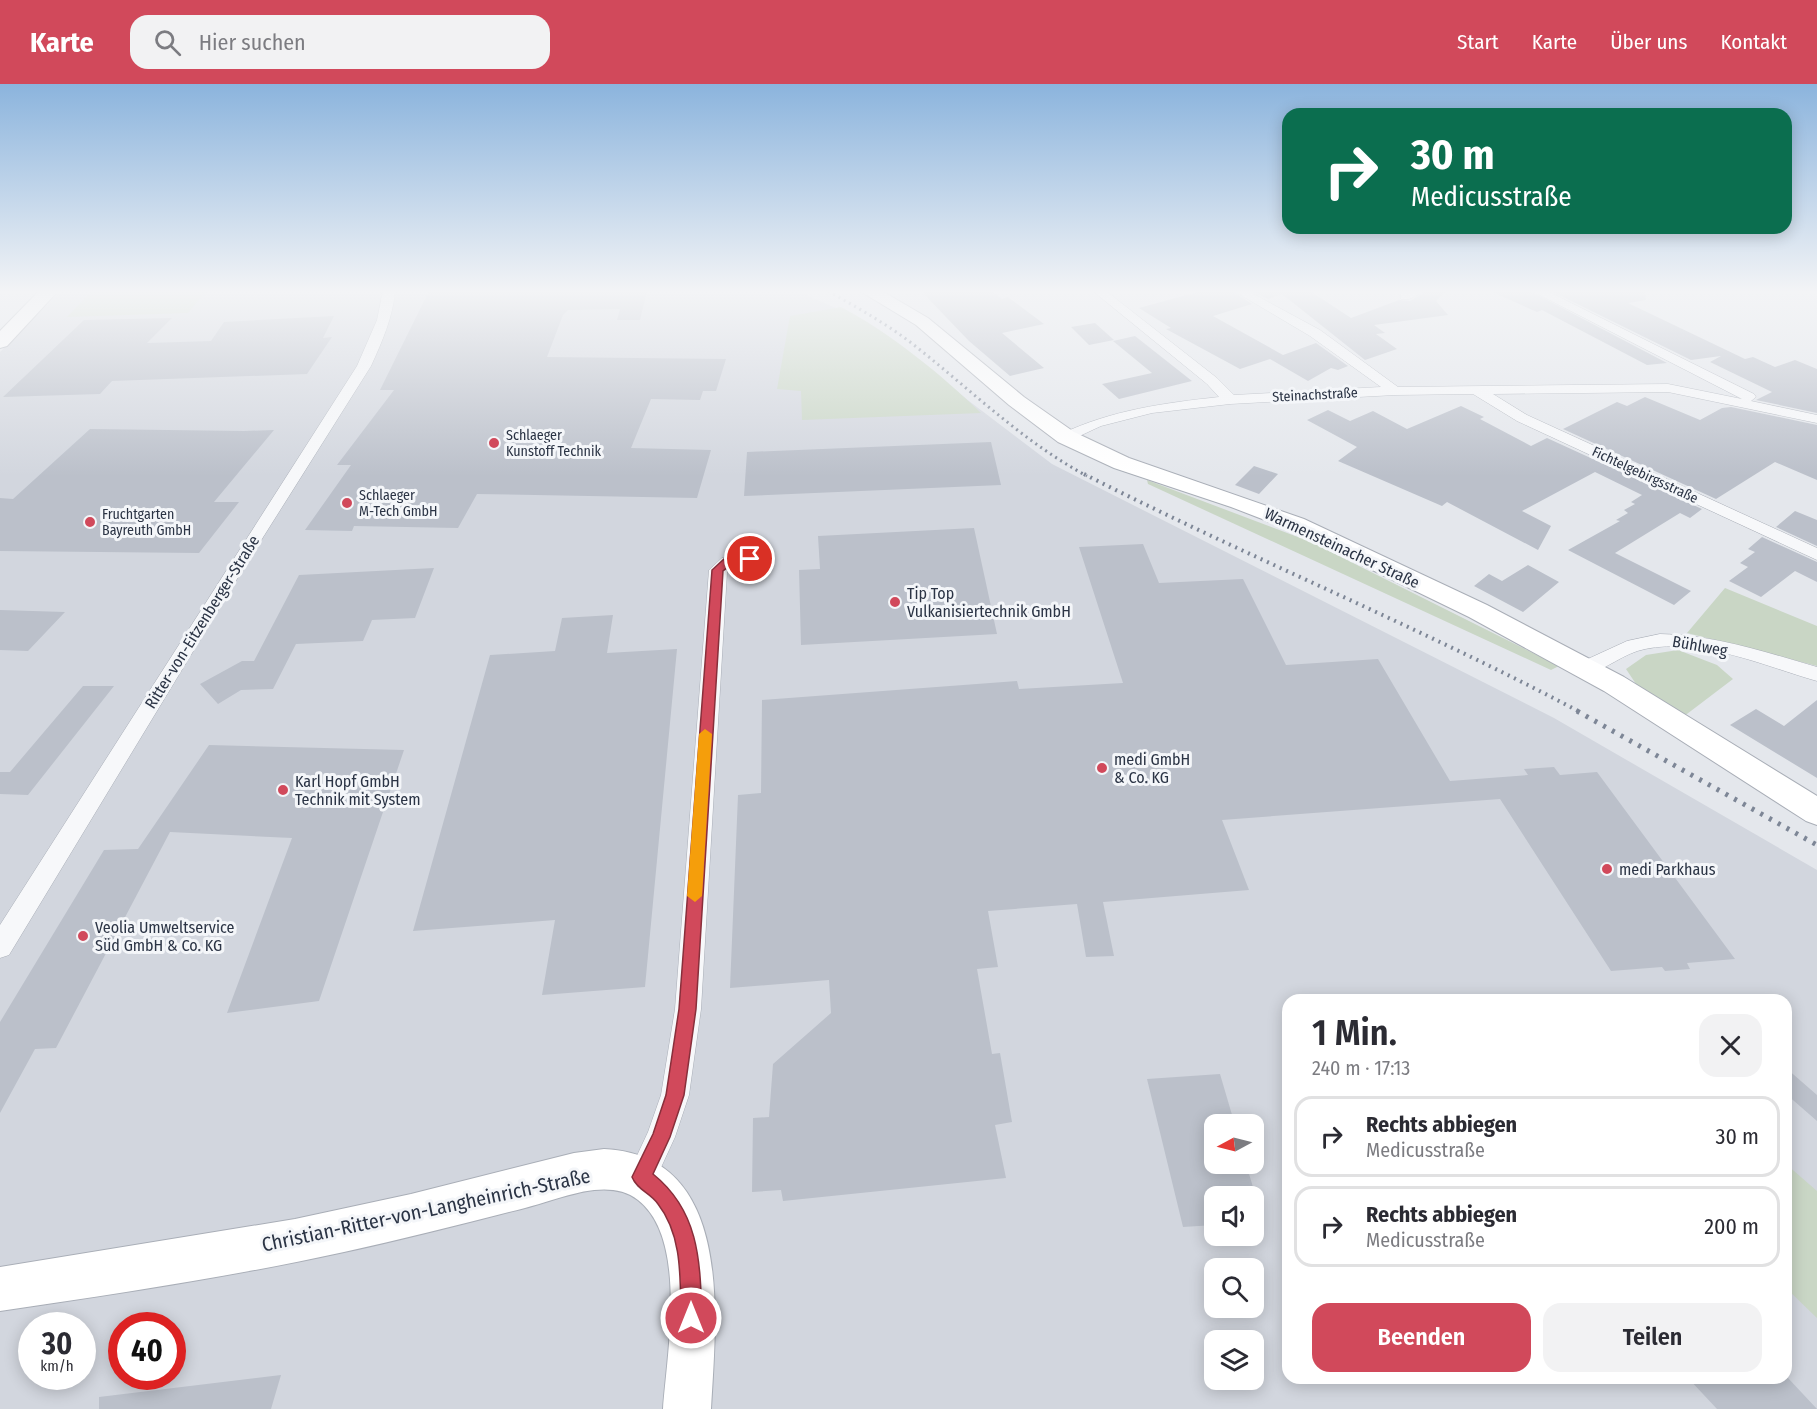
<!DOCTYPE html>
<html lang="de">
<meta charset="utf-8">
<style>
body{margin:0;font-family:"Fira Sans Condensed",sans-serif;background:#f2f2f3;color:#2b2b33;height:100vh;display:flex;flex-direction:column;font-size:22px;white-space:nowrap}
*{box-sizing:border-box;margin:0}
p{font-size:20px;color:#7c7c81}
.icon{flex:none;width:33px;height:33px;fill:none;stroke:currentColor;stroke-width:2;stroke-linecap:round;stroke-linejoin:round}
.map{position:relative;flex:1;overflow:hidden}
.panel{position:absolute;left:1282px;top:910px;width:510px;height:390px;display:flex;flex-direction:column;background:#fff;border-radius:18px;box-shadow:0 3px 15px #0003}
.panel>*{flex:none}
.guide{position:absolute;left:1282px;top:24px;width:510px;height:126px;border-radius:18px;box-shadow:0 3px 15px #0003;background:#0b6e4f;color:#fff;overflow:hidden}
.needle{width:39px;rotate:263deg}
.buttons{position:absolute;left:1204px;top:1030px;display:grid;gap:12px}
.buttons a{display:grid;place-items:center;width:60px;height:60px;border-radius:12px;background:#fff;box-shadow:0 3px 15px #0003;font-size:30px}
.speed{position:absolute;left:18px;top:1228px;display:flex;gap:12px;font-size:30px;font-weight:700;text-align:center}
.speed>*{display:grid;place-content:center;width:78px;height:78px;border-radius:50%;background:#fff;box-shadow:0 3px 15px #0003;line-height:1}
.speed small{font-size:15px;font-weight:400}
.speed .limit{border:9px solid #d22;background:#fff;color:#111}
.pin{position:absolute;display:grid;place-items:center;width:51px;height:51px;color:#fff;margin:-26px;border:3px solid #fff;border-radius:50%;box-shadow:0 2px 6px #0007}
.me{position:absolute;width:66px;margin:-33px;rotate:0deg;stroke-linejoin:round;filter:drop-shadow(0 0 4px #0008)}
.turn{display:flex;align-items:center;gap:21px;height:126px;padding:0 30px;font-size:27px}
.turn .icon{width:78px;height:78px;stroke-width:2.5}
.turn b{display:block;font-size:42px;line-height:51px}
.round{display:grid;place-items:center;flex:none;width:63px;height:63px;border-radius:18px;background:#f2f2f3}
.summary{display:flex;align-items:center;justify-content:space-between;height:102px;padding:0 30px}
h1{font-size:36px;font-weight:600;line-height:45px}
.cta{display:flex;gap:12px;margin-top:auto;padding:12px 30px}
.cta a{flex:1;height:69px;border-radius:18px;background:#d1495b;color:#fff;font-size:24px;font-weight:600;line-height:69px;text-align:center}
.cta a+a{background:#f2f2f3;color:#2b2b33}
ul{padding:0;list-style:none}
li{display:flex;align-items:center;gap:18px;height:81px;margin:0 12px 9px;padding:0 18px;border:3px solid #e1e1e2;border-radius:18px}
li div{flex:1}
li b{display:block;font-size:22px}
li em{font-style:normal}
header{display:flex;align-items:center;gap:36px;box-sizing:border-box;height:84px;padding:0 30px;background:#d1495b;color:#fff}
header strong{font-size:28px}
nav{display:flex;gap:33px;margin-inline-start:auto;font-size:21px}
.search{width:420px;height:54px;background:#f2f2f3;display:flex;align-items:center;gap:15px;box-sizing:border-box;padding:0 21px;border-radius:18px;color:#7c7c81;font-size:22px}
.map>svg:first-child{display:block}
.built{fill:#d2d6de;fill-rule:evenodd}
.green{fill:#c9d6c5}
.building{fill:#bbc0ca}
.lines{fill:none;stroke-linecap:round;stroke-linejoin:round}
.street-casing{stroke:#a9aeb7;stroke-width:1}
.secondary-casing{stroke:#a9aeb7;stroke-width:2}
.street{fill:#f7f8fa;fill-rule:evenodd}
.secondary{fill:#fff;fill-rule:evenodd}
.rail-far2{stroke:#7d8696;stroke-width:3;stroke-dasharray:2 4;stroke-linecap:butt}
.rail-far1{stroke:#7d8696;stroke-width:4;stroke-dasharray:2 5;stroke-linecap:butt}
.rail{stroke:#7d8696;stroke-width:5;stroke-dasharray:3 7;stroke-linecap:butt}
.route{fill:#d1495b;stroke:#882f3b;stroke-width:1.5}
.slow{fill:#f59e0b}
.poi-dot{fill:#d1495b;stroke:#f4f6f9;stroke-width:2}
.labels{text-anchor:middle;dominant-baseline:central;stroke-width:6;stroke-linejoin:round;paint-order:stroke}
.far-street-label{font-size:14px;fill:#2b3445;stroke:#f4f6f9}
.far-poi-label{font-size:14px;fill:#2b3445;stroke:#f4f6f9;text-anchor:start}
.street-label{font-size:16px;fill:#2b3445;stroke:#f4f6f9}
.poi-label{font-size:16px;fill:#2b3445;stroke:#f4f6f9;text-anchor:start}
.near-street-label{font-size:20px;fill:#2b3445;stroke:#f4f6f9}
</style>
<header>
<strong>Karte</strong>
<div class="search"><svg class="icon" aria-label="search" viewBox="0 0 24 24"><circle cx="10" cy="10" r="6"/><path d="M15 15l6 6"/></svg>Hier suchen</div>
<nav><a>Start</a><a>Karte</a><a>Über uns</a><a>Kontakt</a></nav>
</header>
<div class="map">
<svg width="1817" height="1325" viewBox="0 0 1817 1325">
<rect width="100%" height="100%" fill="#e4e7ec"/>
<path class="built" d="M61,207H797L861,235L1052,380L1554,634L1817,786V1325H0V268ZM1288,916H1786V1294H1288ZM1215,1041H1254V1080H1215ZM1215,1113H1254V1152H1215ZM1215,1185H1254V1224H1215ZM32,1242H82V1293H32ZM122,1242H172V1293H122ZM1215,1257H1254V1296H1215Z"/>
<path class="green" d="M92,207H206L188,229L67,233Z
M841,223C889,248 942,291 981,329L802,336L801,307L777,305L790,232Z
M1147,396L1311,458L1559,582L1551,586L1148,400Z
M1725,504L1817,542V582L1687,549Z
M1678,566L1717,581L1733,595L1683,633L1640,606L1626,585L1646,571Z
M1786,1080L1817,1107V1234L1787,1205Z"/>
<path class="building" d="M429,207H647L640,236H617L620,225L568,226L563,231L547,273L726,275L716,307H703L700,316L651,315L631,364L711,366L697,414L477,410L458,444L354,442L352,447L305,446L351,381H337L394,306H380Z
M921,207H992L1002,215L1008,213L1044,240L1002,249L1044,284L1010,292L969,257Z
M1201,207H1232L1252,220L1213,232L1283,271L1316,259L1348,282L1338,286L1331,284L1308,297L1270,275L1240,285L1166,245L1171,244L1139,224Z
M1252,207H1310L1351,234L1399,216L1410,217L1427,207H1446L1436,217L1448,231L1374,241L1385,249L1376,250L1397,265L1365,276L1282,210L1268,215Z
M1490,207H1530L1667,279L1647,281L1542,226L1537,228Z
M1551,207H1645L1646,216L1628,219L1745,275L1753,273L1775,283L1795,276L1817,285V329L1756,316L1772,308L1710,278L1721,272L1691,276Z
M334,232L323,254L332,253L307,290L112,297L100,310L3,313L84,236L172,234L147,259L211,257L224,238Z
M1095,239L1114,256L1089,261L1071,243Z
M1135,252L1192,297L1119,315L1102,300L1152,289L1113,257Z
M1645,313L1700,336L1722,324L1731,323L1817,341V396L1775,378L1716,415L1563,345L1617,318L1627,322Z
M1461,322L1484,333L1480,335L1531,362L1547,354L1702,425L1690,434L1680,429L1615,469L1691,507L1674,521L1568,466L1620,437L1616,436L1628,429L1624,426L1635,420L1631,418L1642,411L1595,388L1522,427L1551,442L1538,466L1447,418L1442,422L1338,377L1357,363L1307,336L1328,326L1350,337L1373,327L1407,345Z
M90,345L244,347L274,346L214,418H239L199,469L0,467V414L13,415Z
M991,358L1001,401L744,412L747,368Z
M1254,382L1278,390L1259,410L1235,401Z
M1795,427L1817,436V462L1776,443Z
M974,444L997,550L801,561L799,486L820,485L818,452Z
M1762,453L1817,478V498L1795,487L1761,513L1729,497L1748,483L1740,479L1755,468L1748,465Z
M1143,460L1159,499L1243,495L1286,581L1378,575L1450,697L1528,691L1524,685L1554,683L1560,691L1597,688L1735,875L1687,879L1690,885L1665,887L1662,883L1611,887L1500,715L1222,736L1249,806L1103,818L1114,872L1086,873L1077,820L988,827L998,883L977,885L992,970L1000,969L1012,1038L995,1041L1006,1094L783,1117L781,1106L752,1108L753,1034L769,1033L773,980L831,929L829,896L730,904L738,711L761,709L762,616L1017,597L1019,605L1123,599L1079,463Z
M1528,481L1559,498L1523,528L1474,502L1489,490L1502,497Z
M434,484L415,534L372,536L363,557L296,560L273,605L241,606L218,620L200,600L242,577H254L299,491Z
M0,526L65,528L28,567L0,566Z
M613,531L607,569L677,565L645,903L542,911L555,836L413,847L490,571L555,567L562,534Z
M83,602H114L28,711L0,710V688H10Z
M1817,616V694L1730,641L1756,625L1784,642Z
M209,661L404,666L319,917L227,929L292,754L170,748L56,964L35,965L0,1029V938L104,766L138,765Z
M1786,984L1817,1011V1037L1786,1010Z
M1220,990L1235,1041H1215V1080H1246L1256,1113H1215V1141L1183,1143L1147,995Z
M281,1291L271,1325H99V1313Z
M1688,1294H1788L1817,1325H1717Z"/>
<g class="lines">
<g class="street-casing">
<path id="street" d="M383,207H395C393,233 382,258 371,282L243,485L9,871L0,874V841L357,282L377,236Z
M1093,207H1106L1217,294L1234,311L1381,303L1310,252L1234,207H1248L1320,246L1398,303L1668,300L1742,315L1532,207H1547L1754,310L1756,313L1751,317L1817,331V339L1668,308L1493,310L1527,331L1817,464V476L1517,337L1473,310L1395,311L1230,320L1152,329L1101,342L1071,356H1061L1058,353L1061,350C1112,326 1164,319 1219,313L1207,300Z
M1408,207H1425L1409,215H1401V209Z
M749,470L755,471L758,475L755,479L733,483L727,488L701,925L689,1011L675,1053L652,1103L642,1108L632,1103L627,1093L648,1048L661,1011L675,925L709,486L722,474Z
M1660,550C1714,551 1765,568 1817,583V597C1764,582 1701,553 1645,565C1624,569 1607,585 1586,591L1579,589L1576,584L1579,579L1627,557Z"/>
</g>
<g class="secondary-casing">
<path id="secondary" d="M39,207H58L7,262L0,264V247Z
M860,207H882L928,234L1024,313L1074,348L1129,374L1304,435L1487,521L1624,593L1817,712V741L1806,737L1604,607L1469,533L1288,445L1231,423L1114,384L1058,358L1009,321L916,241Z
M604,1065C735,1071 716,1234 711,1325H663C667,1269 688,1155 638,1116C607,1092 558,1116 525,1124C465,1139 405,1155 344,1168C230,1193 115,1210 0,1227V1183L295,1135L411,1110L574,1069Z"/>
</g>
<use href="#street" class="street"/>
<use href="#secondary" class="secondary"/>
<path class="rail-far2" d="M828,207C858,224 887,240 914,261C971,306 1022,357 1087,392"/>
<path class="rail-far1" d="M1084,390C1247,473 1418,542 1580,628"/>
<path class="rail" d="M1577,627L1817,761"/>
</g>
<linearGradient id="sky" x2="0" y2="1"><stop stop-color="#8bb4dd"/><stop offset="0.53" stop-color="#f3f4f6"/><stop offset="1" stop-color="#f3f4f6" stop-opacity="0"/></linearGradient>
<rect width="1817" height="392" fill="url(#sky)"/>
<path class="route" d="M750,471L754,472V477L731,481L723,487L696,925L684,1011L670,1053L653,1090C700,1128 700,1178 702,1234L699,1242L691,1245L684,1242L681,1234C680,1196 683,1152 658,1120C651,1109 637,1106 632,1093L653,1050L666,1011L679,925L712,486L724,475Z"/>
<path class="slow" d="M705,645L712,650L702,812L695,818L687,812L699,650Z"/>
<g class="poi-dot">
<circle cx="494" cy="359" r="6"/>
<circle cx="347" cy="419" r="6"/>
<circle cx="90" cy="438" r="6"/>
<circle cx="895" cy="518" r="6"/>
<circle cx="1102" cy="684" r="6"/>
<circle cx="283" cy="706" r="6"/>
<circle cx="1607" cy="785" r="6"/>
<circle cx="83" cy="852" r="6"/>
</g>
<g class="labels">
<g class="far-street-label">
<text transform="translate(1315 311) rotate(-3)">Steinachstraße</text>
<text transform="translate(1645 391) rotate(25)">Fichtelgebirgsstraße</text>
</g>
<g class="far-poi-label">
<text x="506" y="351">Schlaeger<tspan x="506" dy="16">Kunstoff Technik</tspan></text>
<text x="359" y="411">Schlaeger<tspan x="359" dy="16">M-Tech GmbH</tspan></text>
<text x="102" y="430">Fruchtgarten<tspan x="102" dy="16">Bayreuth GmbH</tspan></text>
</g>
<g class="street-label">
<text transform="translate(1342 464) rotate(25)">Warmensteinacher Straße</text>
<text transform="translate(202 538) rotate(-58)">Ritter-von-Eitzenberger-Straße</text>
<text transform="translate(1700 562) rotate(10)">Bühlweg</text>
</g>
<g class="poi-label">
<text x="907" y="509">Tip Top<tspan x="907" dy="18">Vulkanisiertechnik GmbH</tspan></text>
<text x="1114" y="675">medi GmbH<tspan x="1114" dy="18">&amp; Co. KG</tspan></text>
<text x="295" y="697">Karl Hopf GmbH<tspan x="295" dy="18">Technik mit System</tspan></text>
<text x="1619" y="785">medi Parkhaus</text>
<text x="95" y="843">Veolia Umweltservice<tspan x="95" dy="18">Süd GmbH &amp; Co. KG</tspan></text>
</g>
<g class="near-street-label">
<text transform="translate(426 1126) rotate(-12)">Christian-Ritter-von-Langheinrich-Straße</text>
</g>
</g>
</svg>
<div class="buttons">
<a><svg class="needle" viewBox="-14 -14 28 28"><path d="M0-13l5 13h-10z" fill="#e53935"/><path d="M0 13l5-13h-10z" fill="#7c7c81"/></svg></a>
<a><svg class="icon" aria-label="sound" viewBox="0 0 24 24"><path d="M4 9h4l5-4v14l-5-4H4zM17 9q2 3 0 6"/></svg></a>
<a><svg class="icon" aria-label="search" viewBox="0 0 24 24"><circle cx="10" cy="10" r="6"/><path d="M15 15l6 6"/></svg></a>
<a><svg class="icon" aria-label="layers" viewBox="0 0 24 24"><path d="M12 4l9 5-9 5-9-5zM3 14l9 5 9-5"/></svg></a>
</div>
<div class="speed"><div>30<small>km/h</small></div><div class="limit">40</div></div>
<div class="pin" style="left:750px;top:475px;background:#d93025"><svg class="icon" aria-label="arrive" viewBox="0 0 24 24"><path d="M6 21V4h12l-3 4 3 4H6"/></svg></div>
<svg class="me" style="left:691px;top:1234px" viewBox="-20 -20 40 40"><circle r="17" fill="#d1495b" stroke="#fff" stroke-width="3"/><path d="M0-11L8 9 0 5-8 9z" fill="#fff"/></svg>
<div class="guide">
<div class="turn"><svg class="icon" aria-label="right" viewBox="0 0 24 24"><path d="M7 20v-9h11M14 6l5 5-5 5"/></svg><div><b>30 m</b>Medicusstraße</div></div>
</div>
<section class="panel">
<div class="summary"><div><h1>1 Min.</h1><p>240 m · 17:13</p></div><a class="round"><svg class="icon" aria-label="close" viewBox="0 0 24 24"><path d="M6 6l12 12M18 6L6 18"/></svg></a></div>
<ul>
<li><svg class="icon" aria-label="right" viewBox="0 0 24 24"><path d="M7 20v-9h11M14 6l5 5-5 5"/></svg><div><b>Rechts abbiegen</b><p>Medicusstraße</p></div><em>30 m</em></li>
<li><svg class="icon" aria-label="right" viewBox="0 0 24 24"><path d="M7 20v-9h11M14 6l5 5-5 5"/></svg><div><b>Rechts abbiegen</b><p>Medicusstraße</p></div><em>200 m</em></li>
</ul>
<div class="cta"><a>Beenden</a><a>Teilen</a></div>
</section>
</div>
